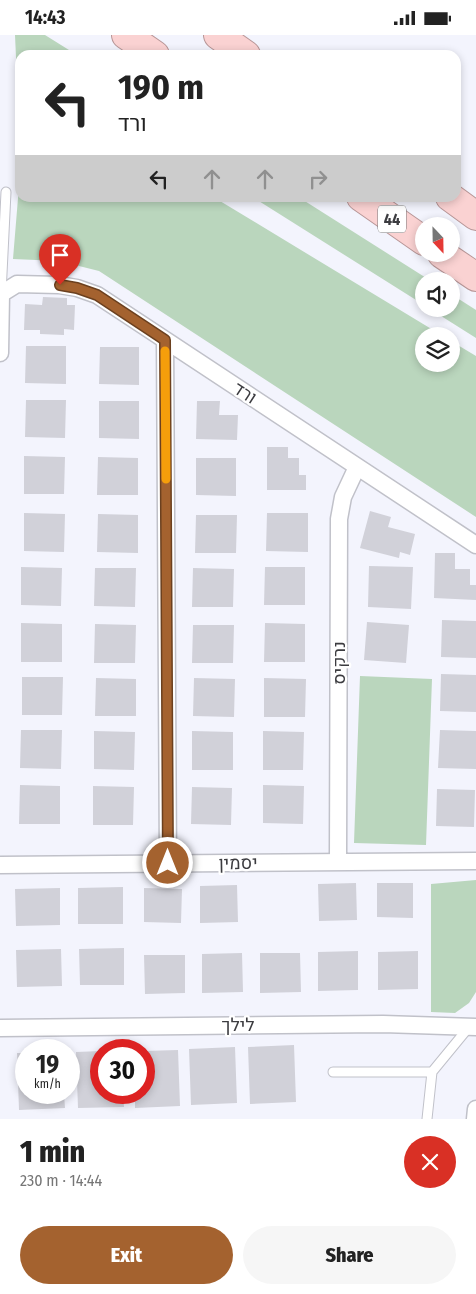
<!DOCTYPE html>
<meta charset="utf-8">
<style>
body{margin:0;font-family:"Fira Sans Condensed",Heebo,sans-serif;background:#f6f6f6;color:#222;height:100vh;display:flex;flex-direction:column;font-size:19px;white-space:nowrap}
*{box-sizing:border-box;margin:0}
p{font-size:16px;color:#767676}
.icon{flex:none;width:28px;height:28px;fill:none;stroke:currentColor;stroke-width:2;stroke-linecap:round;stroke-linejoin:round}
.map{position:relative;height:1084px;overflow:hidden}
.drawer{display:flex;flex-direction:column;background:#fff;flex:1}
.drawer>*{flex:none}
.hud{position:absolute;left:15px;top:15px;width:446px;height:152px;border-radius:15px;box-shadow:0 2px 8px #0003;background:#fff;color:#222;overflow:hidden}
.needle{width:32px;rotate:158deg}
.tools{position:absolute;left:415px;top:182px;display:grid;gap:10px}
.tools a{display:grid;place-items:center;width:45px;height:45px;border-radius:50%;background:#fff;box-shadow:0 2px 8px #0003;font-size:25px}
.speed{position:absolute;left:15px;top:1004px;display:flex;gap:10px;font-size:25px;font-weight:700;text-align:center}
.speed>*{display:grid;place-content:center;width:65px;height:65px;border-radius:50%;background:#fff;box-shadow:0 2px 8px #0003;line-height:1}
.speed small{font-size:12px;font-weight:400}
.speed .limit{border:8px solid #d22;background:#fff;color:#111}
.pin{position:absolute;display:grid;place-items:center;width:42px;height:42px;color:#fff;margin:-51px -21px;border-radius:50% 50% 50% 0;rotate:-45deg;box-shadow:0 0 5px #0007}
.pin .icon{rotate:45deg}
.me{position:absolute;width:55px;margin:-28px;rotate:0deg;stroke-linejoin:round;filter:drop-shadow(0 0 4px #0008)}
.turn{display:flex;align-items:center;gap:18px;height:105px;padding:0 20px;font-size:22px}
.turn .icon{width:65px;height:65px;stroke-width:2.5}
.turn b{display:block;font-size:35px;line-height:42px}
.lanes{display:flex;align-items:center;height:48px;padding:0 20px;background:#0003;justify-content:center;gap:25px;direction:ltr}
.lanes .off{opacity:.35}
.round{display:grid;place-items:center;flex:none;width:52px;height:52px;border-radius:26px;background:#f6f6f6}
.head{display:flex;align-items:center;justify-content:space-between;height:85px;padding:0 20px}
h1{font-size:30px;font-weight:800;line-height:38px}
.button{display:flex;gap:10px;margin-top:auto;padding:10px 20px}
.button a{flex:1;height:58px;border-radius:30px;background:#a4622f;color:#fff;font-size:20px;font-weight:800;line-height:58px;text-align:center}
.button a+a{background:#f6f6f6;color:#222}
.status{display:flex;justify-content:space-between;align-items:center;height:35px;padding:0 25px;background:#fff;direction:ltr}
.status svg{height:14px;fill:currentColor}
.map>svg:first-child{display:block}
.green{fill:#bad6bd}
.building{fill:#d1d1d9}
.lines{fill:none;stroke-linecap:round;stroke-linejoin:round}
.service-casing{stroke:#c0c1c9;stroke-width:11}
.minor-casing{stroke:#c0c1c9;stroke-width:19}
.trunk-casing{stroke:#b79697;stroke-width:30}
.service{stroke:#fff;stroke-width:9}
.minor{stroke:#fff;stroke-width:16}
.trunk{stroke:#fad2d2;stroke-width:28}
.route-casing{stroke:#6b401f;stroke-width:12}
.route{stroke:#a4622f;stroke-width:9}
.slow{stroke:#f59e0b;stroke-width:9}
.labels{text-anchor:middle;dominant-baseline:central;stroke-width:4.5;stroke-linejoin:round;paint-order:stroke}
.shield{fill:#fff;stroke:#767679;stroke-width:1}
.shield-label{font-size:16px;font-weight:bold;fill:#3c3c40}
.street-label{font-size:18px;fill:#3c3c40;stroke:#fff}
</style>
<div class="status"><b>14:43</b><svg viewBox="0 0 49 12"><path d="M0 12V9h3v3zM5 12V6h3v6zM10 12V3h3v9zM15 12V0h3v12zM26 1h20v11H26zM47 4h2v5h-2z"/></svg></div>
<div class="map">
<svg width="476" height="1084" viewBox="0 0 476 1084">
<rect width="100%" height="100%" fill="#f3f4fd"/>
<path class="green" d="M15,0H45L77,20H20V45H17Z
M20,139V162L215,163L443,301H424V329H451V306L476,321V482L99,236L59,226L13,224Z
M254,163H300L431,246H424V270Z
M451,259L476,275V303L430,274H451Z
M360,641L432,644L426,810L354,808Z
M476,845V957L469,968L455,978L431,977V849Z"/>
<path class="building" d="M43,262L67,263V270H75L74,295L64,294V300L40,299V295H24L25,269L42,270Z
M26,311H66V349L25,348Z
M100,312H139V350L99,349Z
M26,365H66L65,403L25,402Z
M99,366H139V404L99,403Z
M197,366H220L219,380H238L237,405L196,404Z
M267,412H288V423H299V440H306V455H267Z
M24,421L65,422L64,459H24Z
M98,422L138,423V460H97Z
M196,423H236V461L196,460Z
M370,476L391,482L388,492L415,499L410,520L400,517L399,523L360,513Z
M24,478L65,479L64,517L24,516Z
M267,478H308V517L266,516Z
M98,479L138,480V518L97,517Z
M196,480H237L236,518H195Z
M435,518H455V534H470V550H476V565L434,563Z
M369,531L413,532L411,574L368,572Z
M21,532L62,533L61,571L21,570Z
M265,532H305V570H264Z
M95,533H136L135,572L94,571Z
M193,533L234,534L233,572H192Z
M442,585L476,586V623L441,622Z
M367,587L409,590L406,628L364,625Z
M21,588L62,589V627H21Z
M265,588L305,589V627H264Z
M95,589L136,590L135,628H94Z
M193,590H234L233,628H192Z
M441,639L476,640V677L440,676Z
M22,642H63L62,680H22Z
M96,643L136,644V681H95Z
M194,643L235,644L234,682L193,681Z
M264,643L306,644L305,682H264Z
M21,695H62L61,734L20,733Z
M440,695L476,696V734L438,733Z
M94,696L135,697L134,735L94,734Z
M192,696L233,697V735H192Z
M263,696L304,697L303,735H263Z
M20,750L60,751V789H19Z
M263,750L304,751L303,789L263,788Z
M93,751L134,752L133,790H93Z
M192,752L232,753L231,790L191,789Z
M437,754L475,755L474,792L436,791Z
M356,848L357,885L319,886L318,849Z
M377,848H413V883L377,882Z
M237,850L238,887L200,888V851Z
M123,852V889H78V853Z
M60,853V890L16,891L15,854Z
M144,853L182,854L181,888L144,887Z
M124,913V950H80L79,914Z
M61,914L62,951L17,952L16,915Z
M358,916V955L318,956V917Z
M418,916V954L378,955V917Z
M242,918L243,957L202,958V919Z
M260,918H300L301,957L260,958Z
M144,920H185V958L145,959Z
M294,1010L296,1067L250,1069L248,1012Z
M235,1012L237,1068L191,1070L189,1014Z
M178,1015L180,1071L135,1073V1058H144V1016Z
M101,1016V1058H123L124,1072L78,1073L76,1017Z
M17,1018H26V1058H64L65,1073L19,1075Z"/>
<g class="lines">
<g class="service-casing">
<path id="service" d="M1,259L6,157
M333,1037H432L427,1084
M432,1037L469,992"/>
</g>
<g class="minor-casing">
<path id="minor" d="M165,305L168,828
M0,318L1,259L17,249L59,250L77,253L97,260L476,510
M338,827L339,484L343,462L357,432
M0,830L476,826
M0,993L383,989L476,992
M475,1084L476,1074"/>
</g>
<g class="trunk-casing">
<path id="trunk" d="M126,0L155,20
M218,0L246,20
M361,162L424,206
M450,162L476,181
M442,219L476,242"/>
</g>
<use href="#service" class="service"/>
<use href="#minor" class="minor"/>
<use href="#trunk" class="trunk"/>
</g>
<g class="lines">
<g class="route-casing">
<path id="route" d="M60,250L77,253L97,260L165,305L168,828"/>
</g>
<use href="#route" class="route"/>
<path class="slow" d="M165,316L166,444"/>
</g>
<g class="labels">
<rect class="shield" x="378" y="170.5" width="28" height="27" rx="4"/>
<g class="shield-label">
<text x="392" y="184">44</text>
</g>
<g class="street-label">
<text transform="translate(245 358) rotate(33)">ורד</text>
<text transform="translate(339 628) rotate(-90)">נרקיס</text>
<text transform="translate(238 828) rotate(-1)">יסמין</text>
<text x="238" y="990">לילך</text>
</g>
</g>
</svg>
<div class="tools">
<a><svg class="needle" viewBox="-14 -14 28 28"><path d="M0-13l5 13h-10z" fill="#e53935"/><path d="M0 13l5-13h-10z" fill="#767676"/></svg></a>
<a><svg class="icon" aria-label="sound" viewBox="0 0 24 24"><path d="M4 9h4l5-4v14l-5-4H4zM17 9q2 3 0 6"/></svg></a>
<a><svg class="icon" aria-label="layers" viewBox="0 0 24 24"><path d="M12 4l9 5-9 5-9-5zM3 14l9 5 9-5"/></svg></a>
</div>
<div class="speed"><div>19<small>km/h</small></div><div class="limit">30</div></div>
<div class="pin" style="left:60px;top:250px;background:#d93025"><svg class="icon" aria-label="arrive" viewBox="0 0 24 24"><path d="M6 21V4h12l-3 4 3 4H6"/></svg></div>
<svg class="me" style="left:168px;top:828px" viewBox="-20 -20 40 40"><circle r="17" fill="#a4622f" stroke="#fff" stroke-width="3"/><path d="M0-11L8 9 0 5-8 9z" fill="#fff"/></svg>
<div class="hud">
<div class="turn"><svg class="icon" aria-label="left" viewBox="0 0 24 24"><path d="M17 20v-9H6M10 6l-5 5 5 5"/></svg><div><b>190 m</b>ורד</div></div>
<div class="lanes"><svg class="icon" aria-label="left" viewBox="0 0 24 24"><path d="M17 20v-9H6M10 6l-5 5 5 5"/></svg><svg class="icon off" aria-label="ahead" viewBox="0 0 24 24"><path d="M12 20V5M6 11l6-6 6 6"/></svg><svg class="icon off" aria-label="ahead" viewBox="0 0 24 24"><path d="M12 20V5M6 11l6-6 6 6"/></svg><svg class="icon off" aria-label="right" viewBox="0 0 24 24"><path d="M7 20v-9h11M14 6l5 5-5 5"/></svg></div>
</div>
</div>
<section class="drawer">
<div class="head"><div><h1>1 min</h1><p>230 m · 14:44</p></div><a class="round" style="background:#d93025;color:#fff"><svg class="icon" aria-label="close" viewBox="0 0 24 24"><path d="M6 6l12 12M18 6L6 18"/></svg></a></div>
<div class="button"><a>Exit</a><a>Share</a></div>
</section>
